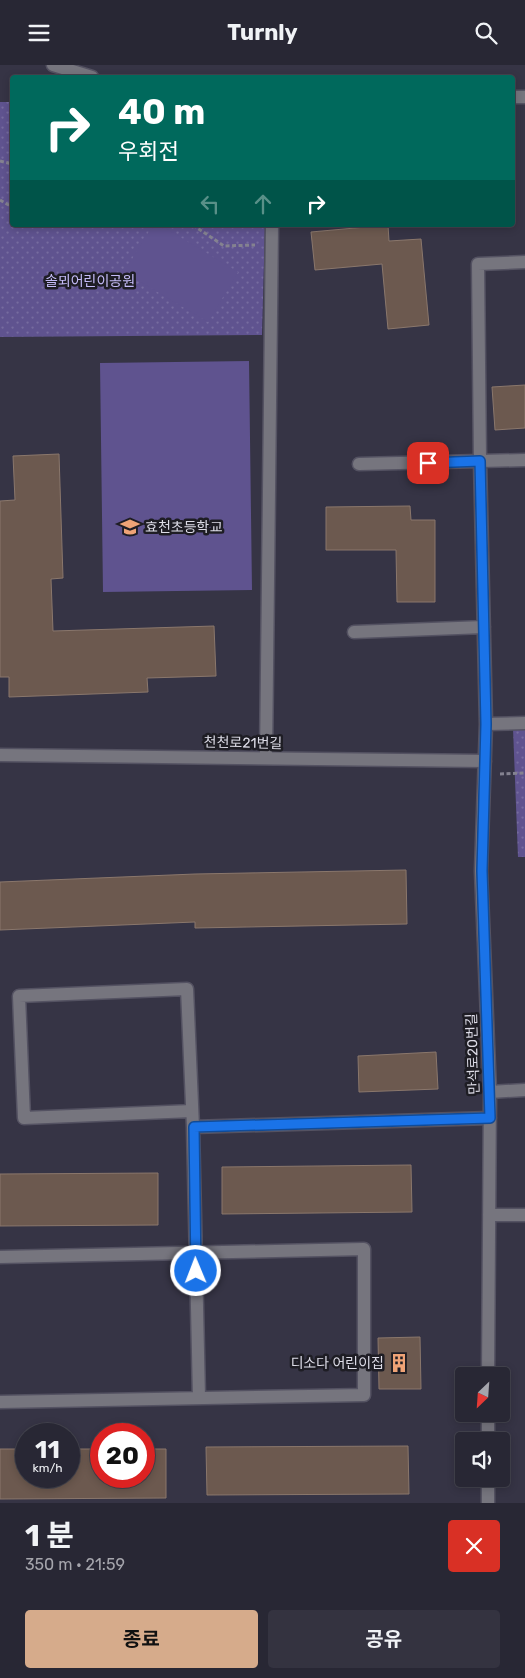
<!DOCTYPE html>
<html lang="ko">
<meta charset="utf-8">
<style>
body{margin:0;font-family:Rubik,"Noto Sans KR",sans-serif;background:#343340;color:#f1f3f6;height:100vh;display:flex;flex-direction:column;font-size:19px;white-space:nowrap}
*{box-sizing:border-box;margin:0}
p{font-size:16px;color:#a5a5ac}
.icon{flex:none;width:28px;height:28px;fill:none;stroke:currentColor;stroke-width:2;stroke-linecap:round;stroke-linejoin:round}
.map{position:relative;height:1438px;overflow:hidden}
.side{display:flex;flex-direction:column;background:#282734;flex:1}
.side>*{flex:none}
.hud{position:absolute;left:10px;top:10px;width:505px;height:152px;border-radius:5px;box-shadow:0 2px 8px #0003,0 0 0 1px #44444f;background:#00695c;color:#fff;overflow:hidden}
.needle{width:32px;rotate:205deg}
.controls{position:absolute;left:455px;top:1302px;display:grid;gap:10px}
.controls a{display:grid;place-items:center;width:55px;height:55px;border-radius:5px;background:#282734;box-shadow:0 2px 8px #0003,0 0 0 1px #44444f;font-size:25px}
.speed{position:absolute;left:15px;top:1358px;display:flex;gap:10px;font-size:25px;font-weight:700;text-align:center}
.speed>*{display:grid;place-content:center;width:65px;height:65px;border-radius:50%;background:#282734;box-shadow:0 2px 8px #0003,0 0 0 1px #44444f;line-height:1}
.speed small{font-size:12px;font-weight:400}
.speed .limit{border:8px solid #d22;background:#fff;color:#111}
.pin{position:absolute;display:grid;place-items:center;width:42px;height:42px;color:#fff;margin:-21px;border-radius:10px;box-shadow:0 2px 8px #0006}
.me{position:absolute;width:55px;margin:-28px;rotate:359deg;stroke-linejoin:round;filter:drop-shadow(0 0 4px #0008)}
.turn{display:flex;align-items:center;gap:18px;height:105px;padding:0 25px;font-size:22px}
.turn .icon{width:65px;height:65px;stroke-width:2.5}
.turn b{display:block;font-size:35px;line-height:42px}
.lanes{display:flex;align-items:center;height:48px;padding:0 25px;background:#0003;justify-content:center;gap:25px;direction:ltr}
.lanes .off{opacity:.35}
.round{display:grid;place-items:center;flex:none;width:52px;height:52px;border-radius:5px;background:#343340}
.summary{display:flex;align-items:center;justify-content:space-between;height:85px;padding:0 25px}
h1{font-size:30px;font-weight:700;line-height:38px}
.cta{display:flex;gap:10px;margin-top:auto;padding:10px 25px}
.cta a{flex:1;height:58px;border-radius:5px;background:#d6ab8b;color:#111;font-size:20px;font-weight:700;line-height:58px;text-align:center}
.cta a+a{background:#343340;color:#f1f3f6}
header{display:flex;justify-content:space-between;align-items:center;height:65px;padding:0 25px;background:#282734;font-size:22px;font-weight:700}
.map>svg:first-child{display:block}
.grass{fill:url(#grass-dots)}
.pitch{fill:#5f538f}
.building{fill:#6c594f;stroke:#8a776c}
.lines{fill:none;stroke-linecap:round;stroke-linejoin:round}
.minor-casing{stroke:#545262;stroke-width:15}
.path{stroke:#848290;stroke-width:3;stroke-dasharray:4 2.5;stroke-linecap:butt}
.minor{stroke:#76757e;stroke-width:12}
.route-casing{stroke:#114b97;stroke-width:12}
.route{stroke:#1a73e8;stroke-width:9}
.labels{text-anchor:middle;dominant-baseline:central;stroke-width:5;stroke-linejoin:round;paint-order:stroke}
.park-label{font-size:14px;fill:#c4bbf7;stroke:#1e1d24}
.poi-label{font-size:14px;fill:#dddce7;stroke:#1e1d24;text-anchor:start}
.street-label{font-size:14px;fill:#dddce7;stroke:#1e1d24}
</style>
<header><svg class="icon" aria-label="menu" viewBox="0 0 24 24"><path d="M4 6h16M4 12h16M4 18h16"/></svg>Turnly<svg class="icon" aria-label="search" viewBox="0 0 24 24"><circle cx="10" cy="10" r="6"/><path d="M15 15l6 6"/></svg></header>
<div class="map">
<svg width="525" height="1438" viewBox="0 0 525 1438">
<defs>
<pattern id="grass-dots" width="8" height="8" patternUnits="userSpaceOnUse" patternTransform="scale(1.25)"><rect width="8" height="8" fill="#5f538f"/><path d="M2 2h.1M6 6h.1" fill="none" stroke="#766b9f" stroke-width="1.8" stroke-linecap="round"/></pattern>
</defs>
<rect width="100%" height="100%" fill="#363445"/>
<path class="grass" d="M0,37H12V160H265L262,270L0,272Z
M525,662V792H518L513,663Z"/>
<path class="pitch" d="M153,160H160L238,207L208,257L124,207Z
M249,296L252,525L103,527L100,298Z"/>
<path class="building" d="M388,160L389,176L421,174L429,260L388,264L382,199L315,205L311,167Z
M525,320V363L495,365L492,322Z
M59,389L63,513L51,514L53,566L214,561L216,611L147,613L148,627L9,632V612H0V436L15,435L13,391Z
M410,441L411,455H435V537H397L396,485H326V442Z
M406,805L407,859L195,863V857L0,865V817L195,809Z
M436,987L438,1024L359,1027L358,991Z
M411,1100L412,1147L222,1149V1102Z
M158,1108V1160L0,1161V1109Z
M420,1272L421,1324H379L378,1273Z
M408,1381L409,1429L207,1430L206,1382Z
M0,1384H26V1411H69V1384H101V1411H144V1384H166V1433L0,1434Z"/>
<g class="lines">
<g class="minor-casing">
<path id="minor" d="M53,0L92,12
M512,32H525
M359,399L525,395
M354,567L484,562
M486,659L525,658
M0,690L485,696
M266,693L272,160
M490,1027L525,1025
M192,1046L24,1053L19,931L187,924L193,1062L490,1053
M193,1062L199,1332
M489,1150H525
M0,1192L364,1184V1330L0,1337
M488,1311L490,1027L481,806L486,659L480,396L478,199L525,197
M488,1376V1349
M488,1438V1414"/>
</g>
<path class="path" d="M0,96L12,99
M0,135L12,142
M193,160L224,181L255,180
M500,709L525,708"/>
<use href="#minor" class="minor"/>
</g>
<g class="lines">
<g class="route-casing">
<path id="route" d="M196,1206L194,1062L490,1053L482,806L486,659L480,396L428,398"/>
</g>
<use href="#route" class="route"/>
</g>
<defs>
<g id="school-bare" transform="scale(1.5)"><path d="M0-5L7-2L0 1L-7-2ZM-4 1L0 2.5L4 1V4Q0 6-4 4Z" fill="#efa376" stroke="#1e1d24" stroke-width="2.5" paint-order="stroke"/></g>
<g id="building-bare" transform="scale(1.5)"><path d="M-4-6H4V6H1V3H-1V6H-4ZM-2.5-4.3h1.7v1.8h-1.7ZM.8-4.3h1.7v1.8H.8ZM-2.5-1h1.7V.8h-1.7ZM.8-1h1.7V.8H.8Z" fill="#efa376" stroke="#1e1d24" stroke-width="2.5" paint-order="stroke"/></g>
</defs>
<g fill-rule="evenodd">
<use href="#school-bare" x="130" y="462"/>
<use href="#building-bare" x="399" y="1298"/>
</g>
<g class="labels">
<g class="park-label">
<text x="90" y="216">솔뫼어린이공원</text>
</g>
<g class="poi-label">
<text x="145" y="462">효천초등학교</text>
<text x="384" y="1298" text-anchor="end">디소다 어린이집</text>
</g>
<g class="street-label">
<text transform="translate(243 678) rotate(1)">천천로21번길</text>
<text transform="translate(473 989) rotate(-92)">만석로20번길</text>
</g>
</g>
</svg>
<div class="controls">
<a><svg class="needle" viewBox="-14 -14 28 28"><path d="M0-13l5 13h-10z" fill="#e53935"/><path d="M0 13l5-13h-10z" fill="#a5a5ac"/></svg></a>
<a><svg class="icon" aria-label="sound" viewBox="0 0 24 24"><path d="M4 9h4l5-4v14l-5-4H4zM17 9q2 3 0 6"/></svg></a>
</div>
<div class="speed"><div>11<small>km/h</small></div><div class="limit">20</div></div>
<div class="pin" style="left:428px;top:398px;background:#d93025"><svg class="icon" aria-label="arrive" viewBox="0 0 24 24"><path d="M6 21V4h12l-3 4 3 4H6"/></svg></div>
<svg class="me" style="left:196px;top:1206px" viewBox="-20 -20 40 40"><circle r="17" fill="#1a73e8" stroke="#fff" stroke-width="3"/><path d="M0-11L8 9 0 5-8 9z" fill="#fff"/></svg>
<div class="hud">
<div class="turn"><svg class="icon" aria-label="right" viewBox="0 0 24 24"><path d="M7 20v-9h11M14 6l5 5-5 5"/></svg><div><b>40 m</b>우회전</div></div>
<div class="lanes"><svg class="icon off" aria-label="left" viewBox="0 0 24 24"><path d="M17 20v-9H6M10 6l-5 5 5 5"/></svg><svg class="icon off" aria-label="ahead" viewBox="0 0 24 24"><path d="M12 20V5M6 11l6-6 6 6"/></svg><svg class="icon" aria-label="right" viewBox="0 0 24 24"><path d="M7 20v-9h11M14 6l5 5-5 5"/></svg></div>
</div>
</div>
<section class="side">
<div class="summary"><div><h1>1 분</h1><p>350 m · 21:59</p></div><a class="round" style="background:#d93025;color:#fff"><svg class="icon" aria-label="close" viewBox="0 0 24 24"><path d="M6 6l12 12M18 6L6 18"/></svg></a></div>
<div class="cta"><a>종료</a><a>공유</a></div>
</section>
